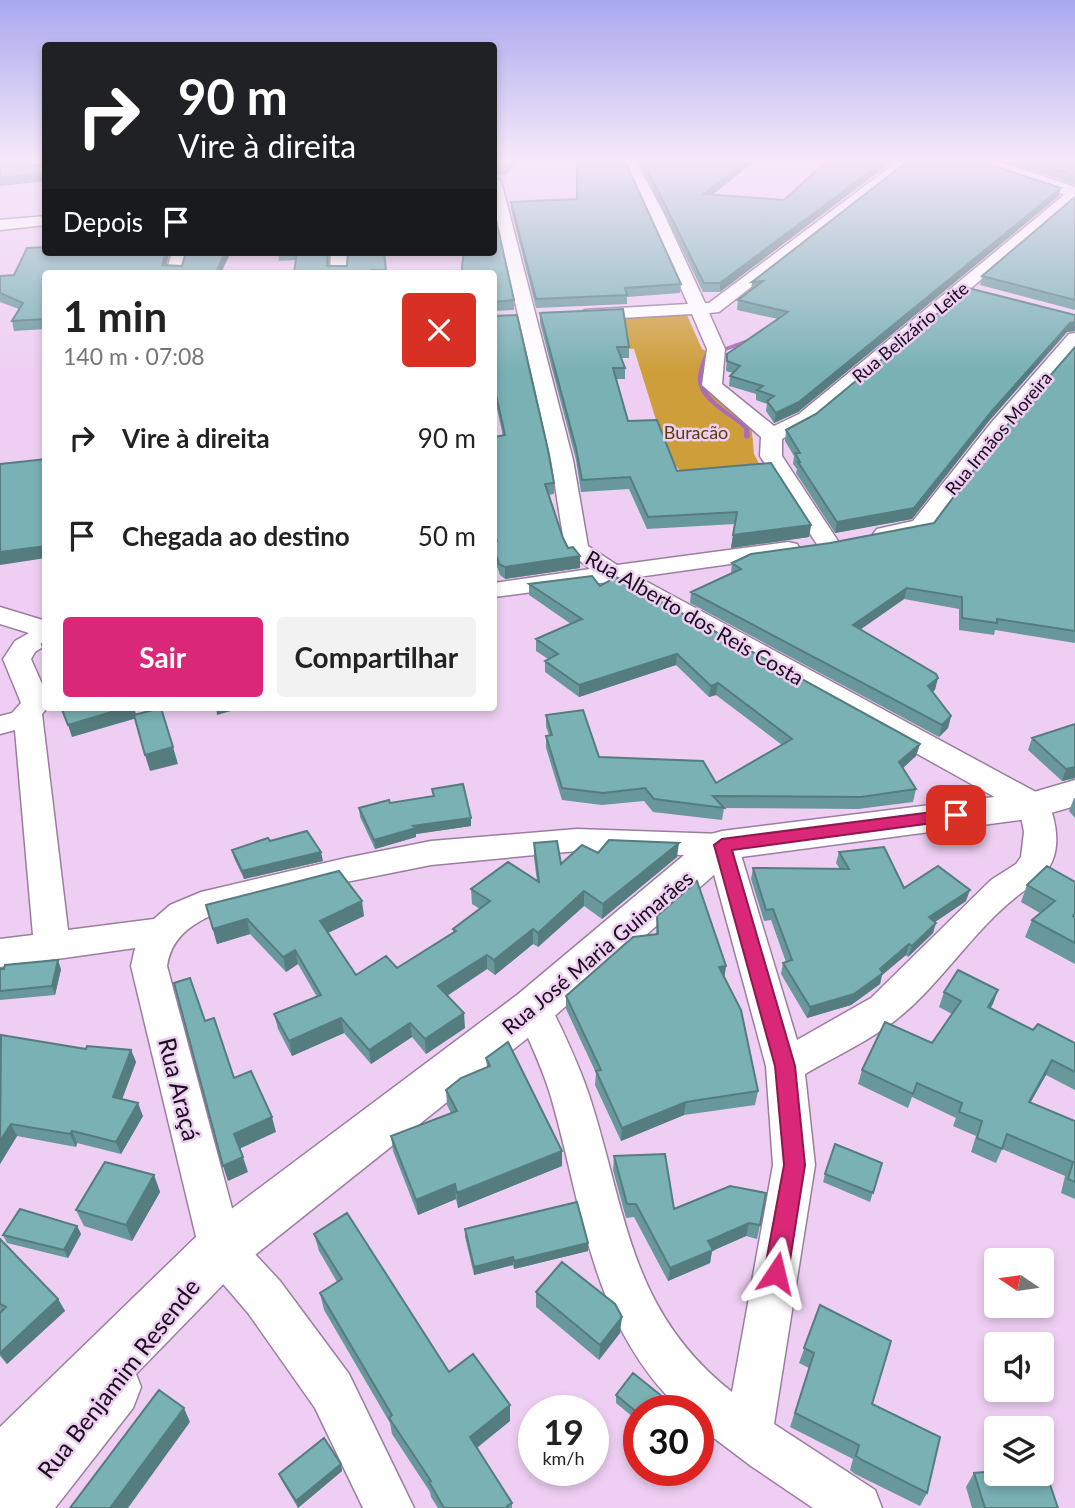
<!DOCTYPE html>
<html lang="pt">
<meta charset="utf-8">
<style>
body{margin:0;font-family:Lato,sans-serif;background:#f2f2f2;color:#222;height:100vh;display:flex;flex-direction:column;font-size:26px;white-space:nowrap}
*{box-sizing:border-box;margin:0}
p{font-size:23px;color:#767676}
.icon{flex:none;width:38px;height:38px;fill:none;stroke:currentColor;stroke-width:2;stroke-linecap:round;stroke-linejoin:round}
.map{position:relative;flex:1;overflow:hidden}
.details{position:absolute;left:42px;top:270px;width:455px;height:441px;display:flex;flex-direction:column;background:#fff;border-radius:7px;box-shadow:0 4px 10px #0003}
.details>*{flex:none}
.top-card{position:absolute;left:42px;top:42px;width:455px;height:214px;border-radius:7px;box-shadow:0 4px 10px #0003;background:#202124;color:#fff;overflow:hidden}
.needle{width:46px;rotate:283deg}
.tools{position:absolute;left:984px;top:1248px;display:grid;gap:14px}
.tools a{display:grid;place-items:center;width:70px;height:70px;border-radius:7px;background:#fff;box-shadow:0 4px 10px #0003;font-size:35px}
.speed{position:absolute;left:518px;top:1395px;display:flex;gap:14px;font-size:35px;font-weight:700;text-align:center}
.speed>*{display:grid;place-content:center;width:91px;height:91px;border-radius:50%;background:#fff;box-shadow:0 4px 10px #0003;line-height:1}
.speed small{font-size:18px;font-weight:400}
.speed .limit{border:10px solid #d22;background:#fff;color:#111}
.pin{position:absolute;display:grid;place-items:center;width:60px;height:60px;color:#fff;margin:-30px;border-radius:14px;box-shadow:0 4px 10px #0006}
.me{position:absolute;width:77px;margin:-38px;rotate:10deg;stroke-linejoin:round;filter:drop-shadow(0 0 5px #0008)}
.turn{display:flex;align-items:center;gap:24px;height:147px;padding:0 21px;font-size:32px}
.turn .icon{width:91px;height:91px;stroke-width:2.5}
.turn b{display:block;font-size:49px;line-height:60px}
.then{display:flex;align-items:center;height:66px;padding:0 21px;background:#0003;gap:14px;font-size:26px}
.round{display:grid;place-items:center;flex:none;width:74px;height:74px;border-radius:7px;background:#f2f2f2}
.summary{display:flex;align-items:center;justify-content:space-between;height:119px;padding:0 21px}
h1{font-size:42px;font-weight:700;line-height:52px}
.cta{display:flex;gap:14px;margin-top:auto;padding:14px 21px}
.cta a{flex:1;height:80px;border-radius:7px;background:#db2777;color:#fff;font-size:28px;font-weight:700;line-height:80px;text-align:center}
.cta a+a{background:#f2f2f2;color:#222}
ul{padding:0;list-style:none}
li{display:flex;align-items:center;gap:21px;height:98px;padding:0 21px}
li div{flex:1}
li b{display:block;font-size:26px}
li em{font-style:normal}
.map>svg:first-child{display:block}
.forest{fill:#ce9e3a}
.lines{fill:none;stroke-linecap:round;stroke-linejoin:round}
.stream{fill:#aa6cb4;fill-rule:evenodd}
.minor-casing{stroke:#9b7e9f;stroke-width:3}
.tertiary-casing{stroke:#9b7e9f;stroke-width:3}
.minor{fill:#fff;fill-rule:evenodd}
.tertiary{fill:#fff;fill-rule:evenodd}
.wall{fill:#68989c}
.shaded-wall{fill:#557c7f}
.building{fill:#79b1b5;stroke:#557c7f;stroke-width:2}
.route{fill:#db2777;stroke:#8e194d;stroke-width:2}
.labels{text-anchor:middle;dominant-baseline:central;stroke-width:5;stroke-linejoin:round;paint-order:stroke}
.far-street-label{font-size:18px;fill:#180e1a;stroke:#eecff3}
.far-park-label{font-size:18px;fill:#583f06;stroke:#eecff3}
.street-label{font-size:21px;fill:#180e1a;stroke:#eecff3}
.near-street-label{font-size:24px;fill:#180e1a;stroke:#eecff3}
</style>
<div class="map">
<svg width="1075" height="1508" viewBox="0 0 1075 1508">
<rect width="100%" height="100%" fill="#eecff3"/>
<path class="forest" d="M687,315L702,349L707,352L706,384L726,406L751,422L754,454L763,471L685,478L677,467L625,449L657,423L634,349L584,347L541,320Z"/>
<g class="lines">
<path class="stream" d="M756,336L758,337V339L709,357C706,366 702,376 704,385C708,401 737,416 749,428L750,437L747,439L744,437V429L740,425C727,415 700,400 698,382C697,373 701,363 704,355Z"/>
<g class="minor-casing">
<path id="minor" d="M624,161L637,163L662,210L705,303H709L898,161H913L719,312L709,313L725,349L722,384L774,426L799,414L1070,190L1075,189V200L813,422L782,439V456L840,544L836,549L828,551L820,549L760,456L761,437L702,385L707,349L692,314L585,320L576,315L585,310L688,304Z
M494,177L501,181L573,460L588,546L617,565L788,542L797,544L800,549L797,554L788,556L638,577L1045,797C1055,814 1060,841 1053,859C1046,878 1031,885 1016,897C974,930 939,986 897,1019C871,1040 834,1057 805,1074L815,1165L774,1424L875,1490L882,1508H813L751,1466L698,1426V1410H681C590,1323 584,1211 551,1097C542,1066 527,1037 515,1008L520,997L533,993L546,997C562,1029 578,1062 589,1095C627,1211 628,1310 732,1392L773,1165L766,1066L709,856L577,851L431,865L346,882L210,916C187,927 171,940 167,966L240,1238L280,1281L349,1374L414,1508H363L315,1408L248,1313L206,1264L199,1249L131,966L135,948L0,967V939L33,935L15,730L0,734V716L12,713L21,703L3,659L15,641L29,633L0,624V607L46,621V645L35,652L31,659L46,693V707H48L42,714L68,930L154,919L170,905L201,892L346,858L431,841L577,829L722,834L733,837L738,845L797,1040L871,998L991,880L1016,864L1021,857L1024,832L1020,811L608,582L494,597V583L590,569L565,549L551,460L494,209Z
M46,216V225L0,230V220Z
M172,252H188L182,273H166Z
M331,252H347L346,273H330Z
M1075,333V349L1005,431L929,532L885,541L877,539L873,534L877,529L913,521L991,423L1069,334Z"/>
</g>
<g class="tertiary-casing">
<path id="tertiary" d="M971,161H997L1075,187V198L973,165Z
M1075,780V806L1034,818L733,858L549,1021L240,1267L136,1374L141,1387L133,1408L55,1508H0V1427L202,1231L517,995L708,835L722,831L1034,792Z"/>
</g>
<use href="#minor" class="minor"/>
<use href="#tertiary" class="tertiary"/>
</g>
<path class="wall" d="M494,161H518L506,175L494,174Z
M637,161H755L712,195L784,200L720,292H703L639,162Z
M1006,161H1075V185Z
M1059,196L798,412L774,423L766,411L767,404L756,400V394L729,386L730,376L733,373L726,371L727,354L778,319L737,310L738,300L751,290L752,282Z
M1075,197V310L980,285L982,276Z
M577,199L681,284L680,293L627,297V304L536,308L511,210V202Z
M278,252H329V266H347L348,252H409L405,256L384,254L386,273H294L296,260L279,261Z
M166,266L221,273H46V329L14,331L12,321L19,309L0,302V276L14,275Z
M494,273L514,300V310L494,311Z
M540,313L629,347V358H621L625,368V379H616L628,421L677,471L811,525L809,537L731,548L735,524L647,529L629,489L581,492L576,460L540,323Z
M1075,315V331L1067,332L989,421L912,519L835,533L796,473L797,469L793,464L794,456L785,441L786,430Z
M494,316L554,483V494L548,495L563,538L568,548L580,556V568L505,579L500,575L494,558V437L503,436L494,395Z
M1075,347V643L995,630L994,635L959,630V609L904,599L861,629L935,690L932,692L951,716L948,728L939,737L690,603L691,592L731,573L732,563L934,523Z
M529,584L600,586L920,744L916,756L903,768L916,789L913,802L858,809L724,808L722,820L653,812L644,801L602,805L562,800L546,748V736L549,735L546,727V715L599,757L716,783L782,745L716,695L709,697L676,665L579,697L545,672V661L548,659L536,651V639L571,624L529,595Z
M1075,724V778L1062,781L1028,750L1032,738Z
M432,789L471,826L416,834V837L375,849L360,817L359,808L433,796Z
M1074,798H1075V818L1069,811Z
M270,841L323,861L244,879L234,858L232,850Z
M534,843L561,864L598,853L677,857L602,919L584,906L538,947L533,944L495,975L487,969L447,996L465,1028L426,1054L412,1037L371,1064L344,1033L292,1056L278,1029L274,1014L317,997L298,964L286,972L250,934L217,944L206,905L364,916L328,933L356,975L397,968L453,932V929L480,909L472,904L471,889L537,881L534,858Z
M839,852L904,888L966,901L935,922L933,933L908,957L906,955L882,975L880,984L851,1005L807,1018L781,974L783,963L786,962L771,920L764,921L751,879L753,868L840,869L836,863Z
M1075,882V964L1025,937L1032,920L1040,913L1021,902L1027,885Z
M657,916L726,966L724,977L758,1091L755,1105L684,1115L621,1141L595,1085L596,1073L566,1009V996L656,934Z
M0,969H61L55,995L0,1000Z
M998,990L990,1008L1033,1030L1075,1043V1090L1046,1075L1030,1102L1075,1121V1199L1061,1193L1065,1176L1002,1149L996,1163L971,1152L976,1136L953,1126L956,1118L912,1097L908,1108L858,1084L862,1070L932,1043L952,1014L939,1007L944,992Z
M0,1036L86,1049L131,1050L136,1062L122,1099L143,1116L121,1154L77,1143L76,1147L17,1136L0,1164Z
M486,1058L562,1151V1166L458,1208L456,1199L418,1215L393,1151L391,1136L451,1113L447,1105L446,1090L487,1068Z
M614,1156L674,1209L760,1225L757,1239L746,1236L712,1251L710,1263L668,1281L634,1217L626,1218L613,1170Z
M882,1163L870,1202L823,1182L825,1174Z
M154,1175L160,1192L132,1241L84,1226L76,1210Z
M77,1226L81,1234L68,1258L7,1243L3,1235Z
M465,1229L588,1251L514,1269L513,1265L474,1275L465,1237Z
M314,1234L449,1372L510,1405V1421L477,1448L512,1503V1508H438L431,1497L430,1492L392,1434L390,1423L324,1310L320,1293L337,1282L319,1251Z
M0,1239L58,1299L65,1311L7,1364L0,1356Z
M536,1292L620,1333L599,1360L536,1307Z
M820,1305L872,1404L927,1493L920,1506L855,1474L850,1470L853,1459L790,1427L809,1368L799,1363Z
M616,1395L639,1410V1422L616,1403Z
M341,1464L342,1471L298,1508L282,1481L279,1474Z
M974,1473L1058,1508H972L966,1487Z"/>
<path class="shaded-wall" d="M511,161H518L506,175V167Z
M746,161H755L703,202L704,194Z
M884,161H893L720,292V283Z
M46,172V181L0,186V178Z
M1061,188L1059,196L798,412L774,423L776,413Z
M166,252H170L164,273L162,265Z
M225,252H231L221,273H216Z
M1075,322V331L1067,332L989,421L912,519L835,533L837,522L992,411L1070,323Z
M811,525L809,537L731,548L733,535Z
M46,546V558L0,565V552Z
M580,556V568L505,579V567Z
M907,588L904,599L851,636L853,625Z
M677,654L676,665L579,697V685Z
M938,678L935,690L925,698L928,686Z
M718,683L716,695L709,697L711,686Z
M128,707H134L137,718L72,737L68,725Z
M216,707H245L217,715Z
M951,716L948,728L939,737L942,725Z
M920,744L916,756L896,774L899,762Z
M173,747L178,764L150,771L145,755Z
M1075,767V778L1062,781L1066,769Z
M471,818V826L416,834V837L375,849L374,840L413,826Z
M679,843L677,857L602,919L603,904Z
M321,852L323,861L244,879L242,871Z
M970,890L966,901L926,928L929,917Z
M584,891V906L538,947V933Z
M362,901L364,916L323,935L320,921Z
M247,919L250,934L217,944L213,929Z
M936,923L933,933L908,957L912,946Z
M533,929V944L495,975L494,960Z
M909,944L906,955L882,975L880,984L851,1005L807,1018L810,1007L880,969Z
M295,950L298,964L286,972L283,957Z
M487,955V969L439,1001L438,986Z
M58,960L61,969L55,995L52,986Z
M726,966L724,980L719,967Z
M998,990L993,1004L983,1021L988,1007Z
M464,1013L465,1028L426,1054L425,1039Z
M341,1018L344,1033L292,1056L289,1041Z
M410,1023L412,1037L371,1064L369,1050Z
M131,1050L136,1062L118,1110L113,1097Z
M1052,1060L1046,1075L1023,1116L1029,1102Z
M686,1102L684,1115L621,1141L622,1128Z
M138,1103L143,1116L121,1154L116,1142Z
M272,1117L276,1132L239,1149L234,1134Z
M11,1124L17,1136L0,1164V1141Z
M72,1131L77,1143L76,1147L70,1134Z
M562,1151V1166L458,1208L457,1193Z
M243,1157L248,1172L228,1181L223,1166Z
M154,1175L160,1192L132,1241L126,1225Z
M455,1184L456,1199L418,1215L416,1200Z
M749,1223L746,1236L712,1251L710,1263L668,1281L670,1268L708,1241Z
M77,1226L81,1234L68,1258L64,1250Z
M588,1243V1251L514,1269V1261Z
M513,1257V1265L474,1275V1267Z
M58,1299L65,1311L7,1364L0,1353Z
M622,1317L620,1333L599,1360L600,1345Z
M510,1405V1421L471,1452L470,1437Z
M184,1408L190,1422L128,1508H110Z
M341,1464L342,1471L298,1508L296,1501Z"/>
<path class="building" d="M494,161H511L506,167L494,166Z
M577,161H625L681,284L625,288L627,295L536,299L511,202L577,199Z
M643,161H746L704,194L784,200L827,161H884L720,283H704Z
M908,161H979L1061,188L799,402L776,413L767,401L774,396L757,390L763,386L730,376L740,366L727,361V354L788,312L738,300L763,281L752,282Z
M1031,161H1075V176Z
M0,162L44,166L46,164V172L0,178Z
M1075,197V300L982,276Z
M494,211L514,300L494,302V273H462V266L464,252H494Z
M46,247V252H166L162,265L182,266L186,252H225L216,273H46V319L12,321L23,303L0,293V276L14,275L27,248Z
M297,252H328L327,266H347L348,252H384L386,270H372V273H294Z
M968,288L1075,315V322L1070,323L992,411L914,508L837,522L798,462H800L795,453H800L786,430L816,414Z
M623,309L629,347H617L625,368H613L628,421L657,420L677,471L771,463L811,525L733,535L737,512L648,517L630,477L582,480L576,448L540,313Z
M517,315L548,450L554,483L545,484L563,538L568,548L573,547L580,556L505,567L499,564L494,548V541H497L494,533V437L505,435L494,386V316Z
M1075,347V631L997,619V623L962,618V597L907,588L853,625L936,674L938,678L928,686L951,716L942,725L691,592L741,569L732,563L751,554L830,543L934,523L1010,422Z
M46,459V546L0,552V464Z
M592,576L600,586L616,577L920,744L899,762L916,789L861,797L713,796L724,808L654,799L645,788L603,793L562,788L546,736L552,735L546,715L583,710L599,757L703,761L716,783L792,739L718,683L711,686L677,654L579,685L545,661L558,654L536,639L582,619L529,584Z
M46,643V662L42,644Z
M61,707H128L68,725Z
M161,708L173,747L145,755L134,715Z
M1075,724V767L1066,769L1032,738Z
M463,784L471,818L413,826L416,828L374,840L359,808L389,800L390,803L434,796L432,789Z
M307,831L321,852L242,871L232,850L268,838L270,841Z
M609,840L679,843L603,904L584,891L538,933L533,929L494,960L487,955L438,986L464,1013L425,1039L410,1023L369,1050L341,1018L289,1041L274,1014L321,995L295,950L283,957L247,919L213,929L206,905L339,871L362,901L320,921L356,975L386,956L397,968L456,931L453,929L490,901L471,889L508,862L539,882L534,843L557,841L561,864L582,845L598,853Z
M884,847L904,888L938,866L970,890L929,917L936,923L912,946L909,944L880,969L883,973L854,994L810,1007L783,963L792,960L773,909L766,910L753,868L849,869L839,852Z
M1047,866L1075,882V913L1073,916L1075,917V943L1032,920L1055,901L1027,885Z
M697,881L726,966L719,967L741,1010L758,1091L686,1102L622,1128L596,1071L601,1070L566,996L633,937L658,934L657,916Z
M58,960L52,986L0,991V969H4L5,965Z
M958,970L998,990L988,1007L1033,1030L1038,1024L1075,1043V1072L1052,1060L1029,1102L1075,1121V1182L1068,1179L1073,1162L1007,1134L1002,1149L977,1138L982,1121L959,1112L962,1103L917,1083L913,1094L862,1070L885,1022L932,1043L961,1001L944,992Z
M190,978L205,1021L214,1018L234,1078L251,1071L272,1117L234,1134L243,1157L223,1166L174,983Z
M1,1035L86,1049L87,1046L131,1050L113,1097L138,1103L116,1142L72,1131L70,1134L11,1124L0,1141Z
M508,1042L562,1151L457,1193L455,1184L416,1200L391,1136L457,1111L446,1090L461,1078L490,1066L486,1058Z
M835,1144L882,1163L873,1193L825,1174Z
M665,1154L674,1209L730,1186L766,1193L760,1225L749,1223L708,1241L713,1250L670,1268L636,1204H627L614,1156Z
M105,1162L154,1175L126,1225L76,1210Z
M577,1202L588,1243L514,1261L513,1257L474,1267L465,1229Z
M20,1209L77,1226L64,1250L3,1235Z
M347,1213L449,1372L473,1354L510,1405L470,1437L512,1503L507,1506L508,1508H444L429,1482L431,1481L389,1418L392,1415L320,1293L342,1279L314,1234Z
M0,1239L58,1299L0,1353V1313L6,1307L0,1304Z
M562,1262L615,1304L622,1317L600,1345L536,1292Z
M820,1305L891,1341L872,1404L940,1437L927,1493L862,1460L856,1456L859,1445L795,1413L814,1353L804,1348Z
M633,1373L679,1410H639V1414L616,1395Z
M159,1390L184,1408L110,1508H70Z
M324,1438L341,1464L296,1501L279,1474Z
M1044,1467L1058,1508H985L974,1473L996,1471V1474H1041V1468Z"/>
<linearGradient id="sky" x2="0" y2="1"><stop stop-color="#a8a8ee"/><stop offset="0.43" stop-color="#f7e9fa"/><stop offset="1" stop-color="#f7e9fa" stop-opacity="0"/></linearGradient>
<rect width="1075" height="372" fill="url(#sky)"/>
<path class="route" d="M956,809L962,811L964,815L962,819L732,850L795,1066L805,1165L788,1273L784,1281L776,1285L767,1281L764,1273L784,1165L775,1066L714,845L722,839Z"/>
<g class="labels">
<g class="far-street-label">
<text transform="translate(910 332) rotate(-40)">Rua Belizário Leite</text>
<text transform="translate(998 433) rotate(-50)">Rua Irmãos Moreira</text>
</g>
<g class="far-park-label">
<text x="696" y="432">Buracão</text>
</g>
<g class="street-label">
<text transform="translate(695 617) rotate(30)">Rua Alberto dos Reis Costa</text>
<text transform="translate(597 952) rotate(-40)">Rua José Maria Guimarães</text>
</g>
<g class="near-street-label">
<text transform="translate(180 1089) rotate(76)">Rua Araçá</text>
<text transform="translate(118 1378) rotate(-52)">Rua Benjamim Resende</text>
</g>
</g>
</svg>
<div class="tools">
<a><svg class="needle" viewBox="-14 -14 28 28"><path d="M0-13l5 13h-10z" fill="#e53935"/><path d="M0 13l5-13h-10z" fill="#767676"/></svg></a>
<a><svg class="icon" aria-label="sound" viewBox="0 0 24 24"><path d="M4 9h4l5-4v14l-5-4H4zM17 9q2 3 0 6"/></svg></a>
<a><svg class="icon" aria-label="layers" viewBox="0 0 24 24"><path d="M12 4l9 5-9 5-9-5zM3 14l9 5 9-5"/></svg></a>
</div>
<div class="speed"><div>19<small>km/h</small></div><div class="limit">30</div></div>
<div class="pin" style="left:956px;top:815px;background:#d93025"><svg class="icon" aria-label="arrive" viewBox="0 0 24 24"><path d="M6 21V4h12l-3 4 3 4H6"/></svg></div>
<svg class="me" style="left:776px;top:1273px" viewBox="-20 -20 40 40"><path d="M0-17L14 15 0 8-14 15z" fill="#db2777" stroke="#fff" stroke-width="4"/></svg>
<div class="top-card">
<div class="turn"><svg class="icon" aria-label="right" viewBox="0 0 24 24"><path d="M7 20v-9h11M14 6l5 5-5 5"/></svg><div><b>90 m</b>Vire à direita</div></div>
<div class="then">Depois<svg class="icon" aria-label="arrive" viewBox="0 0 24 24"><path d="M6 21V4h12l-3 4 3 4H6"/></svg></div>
</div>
<section class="details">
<div class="summary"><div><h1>1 min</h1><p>140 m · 07:08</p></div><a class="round" style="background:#d93025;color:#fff"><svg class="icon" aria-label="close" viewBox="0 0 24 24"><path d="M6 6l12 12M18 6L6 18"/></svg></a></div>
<ul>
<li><svg class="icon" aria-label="right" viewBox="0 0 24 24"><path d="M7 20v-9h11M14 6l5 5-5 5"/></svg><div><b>Vire à direita</b></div><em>90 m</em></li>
<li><svg class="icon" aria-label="arrive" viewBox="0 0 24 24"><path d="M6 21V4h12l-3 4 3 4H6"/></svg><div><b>Chegada ao destino</b></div><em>50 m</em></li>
</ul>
<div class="cta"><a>Sair</a><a>Compartilhar</a></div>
</section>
</div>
